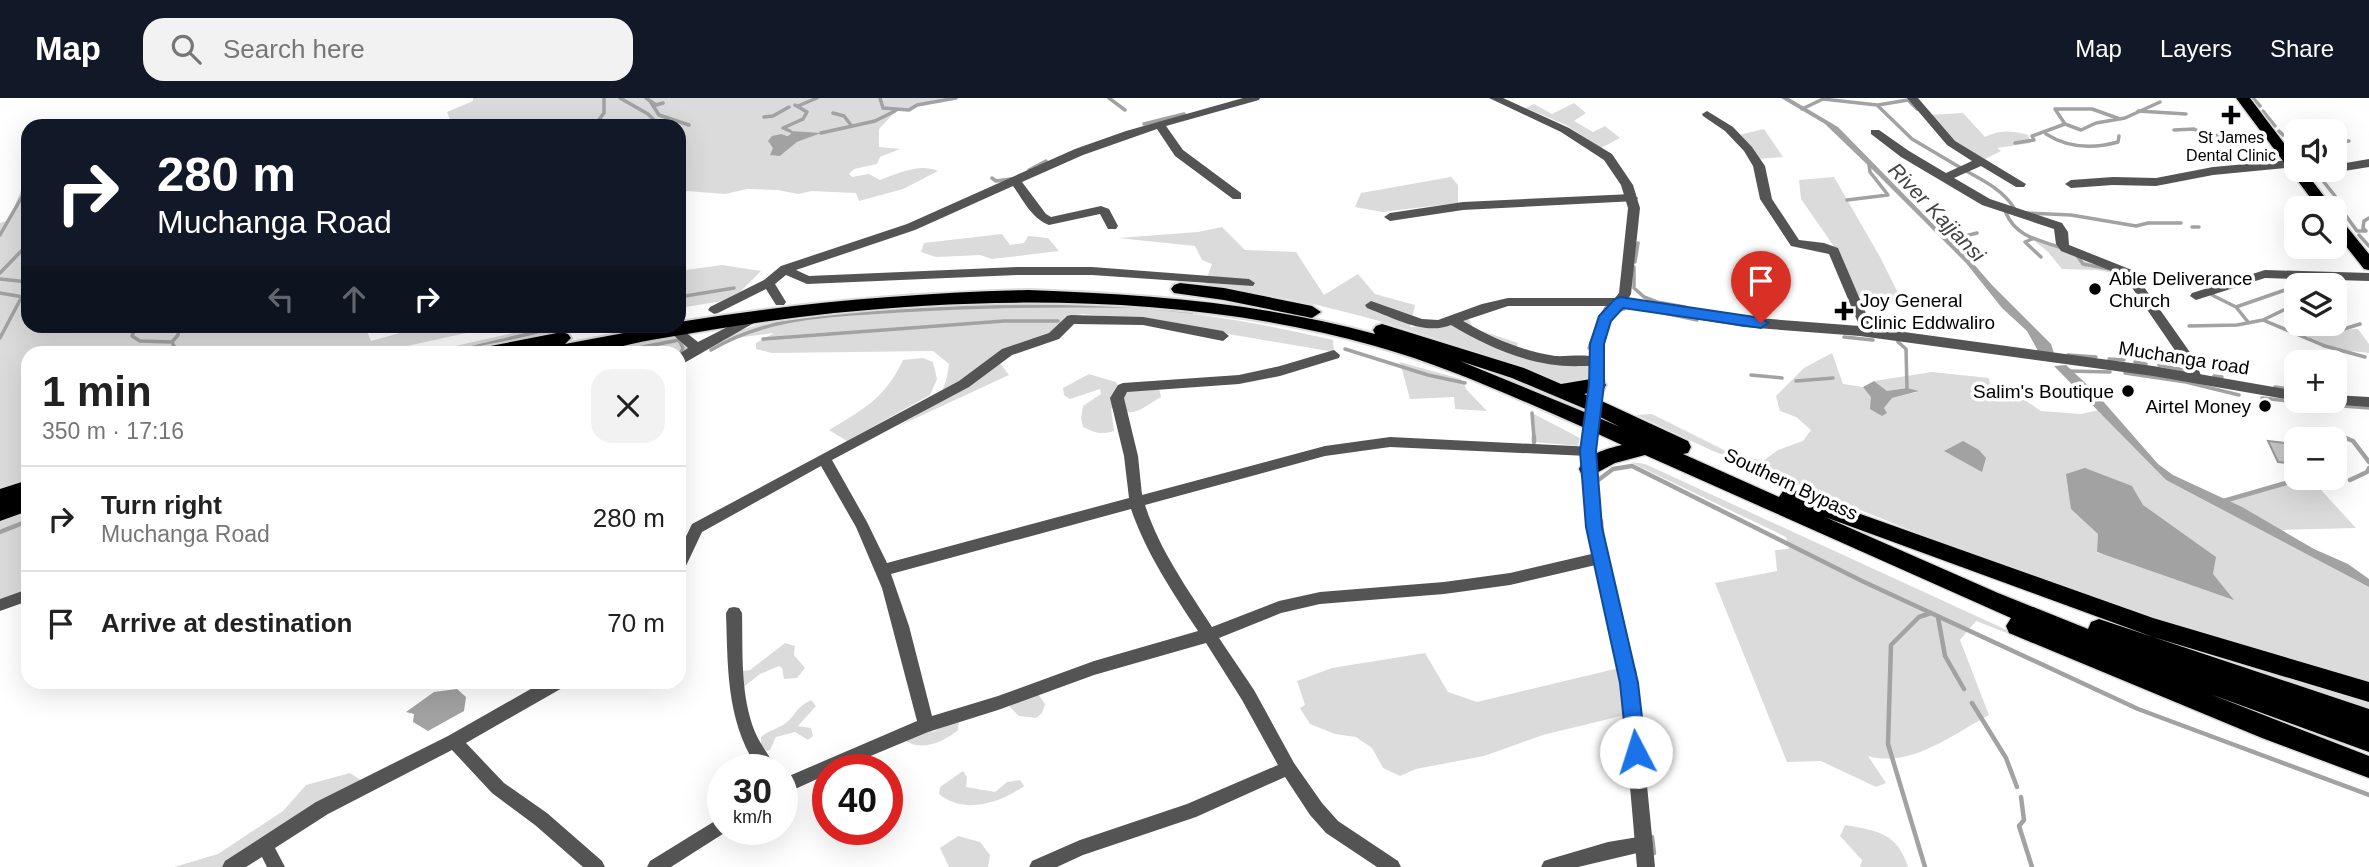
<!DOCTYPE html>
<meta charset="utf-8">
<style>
body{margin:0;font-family:Helvetica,sans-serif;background:#f2f2f2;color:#222;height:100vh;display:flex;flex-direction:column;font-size:26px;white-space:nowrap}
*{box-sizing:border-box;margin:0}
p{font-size:23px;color:#767676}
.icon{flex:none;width:38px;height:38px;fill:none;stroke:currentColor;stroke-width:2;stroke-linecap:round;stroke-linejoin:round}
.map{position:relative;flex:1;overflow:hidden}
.details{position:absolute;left:21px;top:248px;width:665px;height:343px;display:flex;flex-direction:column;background:#fff;border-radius:21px;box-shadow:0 7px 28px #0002}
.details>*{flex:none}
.banner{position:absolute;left:21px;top:21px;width:665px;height:214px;border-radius:21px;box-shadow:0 7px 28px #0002;background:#111827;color:#fff;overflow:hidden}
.fabs{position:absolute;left:2284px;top:21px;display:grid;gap:14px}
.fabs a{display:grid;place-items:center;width:63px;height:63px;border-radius:14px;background:#fff;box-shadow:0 7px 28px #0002;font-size:35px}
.speed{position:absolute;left:707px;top:656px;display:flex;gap:14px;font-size:35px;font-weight:700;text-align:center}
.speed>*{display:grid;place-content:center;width:91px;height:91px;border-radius:50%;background:#fff;box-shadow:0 7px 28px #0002;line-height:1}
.speed small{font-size:18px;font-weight:400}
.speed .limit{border:10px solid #d22;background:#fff;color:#111}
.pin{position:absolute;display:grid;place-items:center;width:60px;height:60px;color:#fff;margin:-72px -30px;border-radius:50% 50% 50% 0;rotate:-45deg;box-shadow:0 0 7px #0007}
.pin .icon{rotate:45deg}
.me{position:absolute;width:77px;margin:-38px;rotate:355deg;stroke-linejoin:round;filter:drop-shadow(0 0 5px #0008)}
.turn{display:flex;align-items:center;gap:24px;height:147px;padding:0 21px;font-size:32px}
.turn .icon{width:91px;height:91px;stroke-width:2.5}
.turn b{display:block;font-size:49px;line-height:60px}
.lanes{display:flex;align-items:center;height:66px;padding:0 21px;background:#0003;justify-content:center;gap:35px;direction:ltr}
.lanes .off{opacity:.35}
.round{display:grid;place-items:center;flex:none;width:74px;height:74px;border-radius:21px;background:#f2f2f2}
.overview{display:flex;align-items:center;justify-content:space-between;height:119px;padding:0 21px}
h1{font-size:42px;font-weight:700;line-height:52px}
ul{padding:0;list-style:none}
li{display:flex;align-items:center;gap:21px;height:105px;padding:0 21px;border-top:2px solid #e0e0e0}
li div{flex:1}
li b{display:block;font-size:26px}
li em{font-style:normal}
header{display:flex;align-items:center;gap:42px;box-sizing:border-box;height:98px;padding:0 35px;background:#111827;color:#fff}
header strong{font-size:33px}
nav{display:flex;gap:38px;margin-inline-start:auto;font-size:24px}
.search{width:490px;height:63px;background:#f2f2f2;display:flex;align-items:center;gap:18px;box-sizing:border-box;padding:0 24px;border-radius:21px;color:#767676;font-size:26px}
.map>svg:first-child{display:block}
.green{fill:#dbdbdb;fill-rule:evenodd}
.water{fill:#a2a2a2}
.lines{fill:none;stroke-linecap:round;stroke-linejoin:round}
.stream-far1{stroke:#a2a2a2;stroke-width:3.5}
.stream{stroke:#a2a2a2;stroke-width:4.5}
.building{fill:#c4c4c4;stroke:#989898;stroke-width:2}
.primary-casing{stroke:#dbdbdb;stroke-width:3}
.trunk-casing{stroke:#dbdbdb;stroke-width:4}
.motorway-casing{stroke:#dbdbdb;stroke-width:3}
.minor{fill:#545454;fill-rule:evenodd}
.tertiary{fill:#545454;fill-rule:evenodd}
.primary{fill:#000;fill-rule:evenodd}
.trunk{fill:#000;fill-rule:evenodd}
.motorway{fill:#000;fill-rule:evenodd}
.route{fill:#1a73e8;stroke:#114b97;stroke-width:2}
.poi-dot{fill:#000;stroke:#fff;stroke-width:2.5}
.labels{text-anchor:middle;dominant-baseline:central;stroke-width:7;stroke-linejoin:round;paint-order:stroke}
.far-poi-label{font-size:16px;fill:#000;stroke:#fff}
.poi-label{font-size:19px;fill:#000;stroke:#fff;text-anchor:start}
.street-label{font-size:19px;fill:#000;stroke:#fff}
.water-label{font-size:21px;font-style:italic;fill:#434343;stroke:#fff}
</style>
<header>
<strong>Map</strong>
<div class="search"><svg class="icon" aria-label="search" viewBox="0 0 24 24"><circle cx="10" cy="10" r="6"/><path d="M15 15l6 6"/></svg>Search here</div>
<nav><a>Map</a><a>Layers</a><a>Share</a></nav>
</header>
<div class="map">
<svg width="2369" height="769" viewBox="0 0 2369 769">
<rect width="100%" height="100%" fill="#fff"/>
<path class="green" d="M473,0H955L895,14L879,31V49L900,51L880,59L877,66L854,71L849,76L852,79L869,76L880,82C898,75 920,65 938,73L903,91L859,103L856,95L812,93L798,96L778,92L747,91L725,96L687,93L679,96V28H452L447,14L473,3ZM819,35L797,44L780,58L769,43L792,36Z
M1574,5L1586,15L1574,23L1593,34L1605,28L1620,40L1601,50L1566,27L1526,10L1534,6L1552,16Z
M1963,15L1985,39C1999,32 2013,32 2028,37L2031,45L1997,50L2001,53L1983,62L1952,42L1928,17Z
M1764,31L1783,59L1757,61L1739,37Z
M1451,79L1458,87V105L1382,114L1355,109L1361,95Z
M1834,79L1880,159L1903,205L1855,197L1833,147L1801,101L1799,82Z
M28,87V228H365L371,243L425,228H498L398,250L387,255L28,256V382L0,392V125L9,122L22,90Z
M1222,129L1245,152L1296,154L1324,197L1358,176L1375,196L1415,207L1410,229L1447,227L1468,219L1473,230L1518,245L1516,254L1590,262L1588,286L1565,287C1449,242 1328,201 1204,188L1212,166L1202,162L1195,148L1118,140L1198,134Z
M1002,136L1010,147L1024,145L1028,138L1048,140L1059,153L992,161L980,157L936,159L921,154L924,145Z
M2032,141L2062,148L2124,177L2097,172L2062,171L2048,154Z
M722,167L761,173L741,193L723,203L679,210V173Z
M1014,204C1122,204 1229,217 1333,242L1334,254L1153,223L1083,216L1065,219L1051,236L999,264L1009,277L901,327C930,308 945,303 949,266L933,253L772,255L756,251V245L774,235L721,242C748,225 778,223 809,219C877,210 946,209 1014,204Z
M544,228H583L454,255H424Z
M2358,231L2369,246V255L2323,250L2302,234Z
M675,238L690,246L694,258L679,263V256L635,255L683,246L627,255L580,256Z
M1832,255L1843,286L1863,289L1884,310L1892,300L1917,294L1907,290L1887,293L1874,283L1932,274L1989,280L1990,287L2016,296L2041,313L2081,316L2099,312L2166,382L2369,489V587L2148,520L2010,472L1713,353L1636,317L1652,316L1730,355L1763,363L1778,352L1803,343L1811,332L1796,319L1780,313L1776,298L1804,270ZM2132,388L2142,407L2215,459L2213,476L2097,455L2099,436Z
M923,260L933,264L937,281L930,297L847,343L829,332C863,312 886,299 903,262Z
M1400,264L1461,281L1467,292L1487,313L1455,311L1454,299L1410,301Z
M1089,276L1116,284L1118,288L1159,290L1161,299C1140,311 1136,320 1111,310L1114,333C1101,337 1095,335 1083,329L1081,320L1083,308L1101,296L1100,291L1070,301L1064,297L1063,290Z
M1532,315L1580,340L1578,348L1534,344Z
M1630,364L1645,366L2048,551L1976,523L1960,542L1989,617C1952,637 1911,670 1868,658L1886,685L1876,689L1821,663L1787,664L1715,485L1777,473L1775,452L1789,451L1786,439Z
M2310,380L2356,430L2280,432L2226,402Z
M28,410V492L0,501V420Z
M2175,542L2369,602V611L2178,549Z
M785,545L795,548L794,557L805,570L797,580L784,581L782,570L779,568L760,576L741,591V573L750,572Z
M1425,555L1448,594L1477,604L1619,570L1625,617L1543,637L1484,658L1416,671L1400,678L1383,670L1372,650L1356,639L1335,636L1310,626L1300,610L1305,607L1297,583L1332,570Z
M1011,596H1038L1045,606L1042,615L1036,620L1019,618L1009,608Z
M811,602L816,608L798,628L811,630L813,638L808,642L795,634L776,639L770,652L767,653L761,647V639C769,632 778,631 786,625C797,616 794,611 811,602Z
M959,622L958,632C945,643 922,654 906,643L929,624L932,634Z
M963,673L967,679L966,689L995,694L1007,684L1020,682L1024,688C1001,705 964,717 939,696L940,689Z
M350,675L364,684L222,769H174L218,756L283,713L306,687Z
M1845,727C1877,733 1897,734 1908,769H1860L1862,762L1840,738Z
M958,738L980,744L990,757L988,769H949L940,750Z"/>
<path class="water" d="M1781,0H1789L1838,29L1937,130L1952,141L1992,187L2051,246L2054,255L2038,253L2027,233L2002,210L1966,165L1877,76L1825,26Z
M790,33L821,35L797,44L780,58L770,57L773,50L768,43L772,38L781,36L787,38L791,36Z
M2066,267L2095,294L2158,366L2173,377L2242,409L2314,451L2348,466L2369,481V489L2166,382L2054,268Z
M1874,283L1887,293L1907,290L1919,293L1892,300L1884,310L1887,315L1882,318L1870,311L1871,299L1863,289Z
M1963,343L1979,352L1986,360L1982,374L1944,353Z
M2085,370L2132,388L2143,407L2216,459L2213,476L2234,502L2097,454L2098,436L2071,411L2066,376Z
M457,591L466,599L464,613L428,633L413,624L414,616L406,614L434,594Z"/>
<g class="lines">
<path class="stream-far1" d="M620,0L648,16L660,28
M646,0L656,7L663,5
M880,0L883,10L909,12L917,7L956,0
M1109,0L1125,12
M2253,0L2260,8
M650,3L659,17L689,27
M1878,7L1908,2L1917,11
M798,8L817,0
M1802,11L1823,1L1877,7L1912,41L1961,70
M2138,13L2186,16
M2263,13L2275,28
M833,15L844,18L851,27
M764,19L773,18L789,9
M1144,26L1184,16
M2065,26L2081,32L2096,25L2125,20L2160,4
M594,28L604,15V0
M2174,32L2194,31L2208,38L2223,37L2217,43H2207
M790,33L783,30L803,21L807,14L795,7
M2279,33L2283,37
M821,35L875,23L895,13
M2046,36C2068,50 2093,51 2118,44L2119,38
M2334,44L2349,43
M2015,45L2034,42L2032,38L2065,26L2055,11H2092L2120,21
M2290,46H2296
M1029,72L1046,63
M1966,73C1984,83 2003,92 2014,110L2006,115C2016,139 2039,142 2062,150
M2320,79L2335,98
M992,80L996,83L1011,81
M1847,102L1888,97L1870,74L1869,67
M2336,104L2357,133H2366L2363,130L2364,123L2369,120
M2026,115L2071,117L2136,128L2148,125H2181
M2192,129H2199
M0,137L23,97
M2359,137L2369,148
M2032,141L2025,144L2041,159
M1952,145L1961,139L1977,135
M2076,156L2083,166L2110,171
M1635,164L1638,145
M1634,169V190L1644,199L1657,204L1685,209
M0,175L28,146
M0,181L28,184
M0,195L23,199
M2212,197L2236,209
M679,199L734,190
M1157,210L1192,214
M1613,213L1624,211
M1659,214L1697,222
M1600,220L1607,208
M2263,222L2296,206
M2248,224L2236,209L2285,192
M136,228L132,238L140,243L172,244
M2189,228L2237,227L2263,222L2325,248L2365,259
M2286,231L2334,234L2360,226
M1844,239L1873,242
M0,240L28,187
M763,241L1004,223H1058
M1898,244L1906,251L1907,290
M1589,250L1597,228
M1345,251L1428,277L1465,285
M711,252C768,218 832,217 896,213C974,208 1052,207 1130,208
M178,256L172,244L178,237L179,228
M445,256L541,233L540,228
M607,256L679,242L683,250L680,257
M2068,257L2096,259
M2109,261L2124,262
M2135,264L2146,266
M2159,267L2189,273
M2068,273L2110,274
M2125,275L2186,284L2239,297
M1751,277L1782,280
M2214,278L2222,279
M1796,283L1833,280
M2275,289L2289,291
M2262,300L2305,305
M2317,306L2369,310
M1532,315L1534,340
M2340,337L2347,340"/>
<path class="stream" d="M1534,339V344
M2343,339L2353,343L2369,364
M2350,382L2367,374L2369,370
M1597,383L1613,371L1632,368L1862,483L2138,611L2369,697
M2220,404L2286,385
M1601,423L1602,435
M0,434L28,423
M1938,519L1945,558L1964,591
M1634,572L1637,595
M1972,605L2006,660L2017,689
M2021,699L2024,722L2019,728L2032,769
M1652,739L1654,755
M1925,769L1888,646L1891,547L1919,519L1931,515"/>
</g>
<path class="building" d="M2268,343L2296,346V366L2278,364Z"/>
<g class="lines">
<g class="primary-casing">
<path id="primary" d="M2236,0H2250L2296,61V72H2304L2333,110H2318Z
M2334,117L2339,119L2369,156V172L2364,171L2334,133Z"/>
</g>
<g class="trunk-casing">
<path id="trunk" d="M1180,185L1224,190L1312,208L1321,214L1312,220L1224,202L1174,195L1171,191L1174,187Z
M1028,192C1145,196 1262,205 1375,236L1373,232L1376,228L1382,226L1524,270L1561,286L1597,280L1603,282L1606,287L1603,292L1584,296L1601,303L1604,308L1601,313L1595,315L1512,280L1460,263L1599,320L1601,325L1599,330H1585C1516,300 1447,268 1375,248C1200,199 1013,197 834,215C777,221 720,230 663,240C635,244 607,253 579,256C564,257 550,256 535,256L541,250L515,256H471L480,250L562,234L568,236L571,240L565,246L661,228H679V224C795,205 910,195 1028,192Z
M28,382V413L0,423V407L9,404L0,407V391Z"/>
</g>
<g class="motorway-casing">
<path id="motorway" d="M1595,300L1688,343L1691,349L1688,355L1683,356L1779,399L1783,393L1790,391L2153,520L2369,584V604L2153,539L1825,419L1998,495L2088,531L2091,524L2099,521L2369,611V654L2210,596L2369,658V680L2262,640L2009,535L2006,528L2011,520L1645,357L1615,365L1589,379L1582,377L1579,371C1586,356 1606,351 1622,347L1585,330L1582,325L1585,320L1592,317L1620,329L1588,313L1585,308L1588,303Z"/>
</g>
<path class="minor" d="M1243,0H1260L1259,2L1166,28L1183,52L1241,95V101H1233L1175,58L1157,31L1083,57L1022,84L1046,116L1051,119L1101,108L1109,111L1118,128L1116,131H1108L1100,116L1049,127C1032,121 1023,102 1013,88L915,132L796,172L809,178L1017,169H1092L1249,181L1255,185L1253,188L1092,177H1017L807,186L786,177L775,186L786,204L784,207H776L766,191L718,215L714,216L708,212L710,209L764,182L781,168L907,126L1075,51L1126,33Z
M1907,0H1918L1955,43L2026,86L2024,89H2016L1981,68L1954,80L1990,101L2062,125L2068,134L2069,147L2132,172L2194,260L2202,280L2200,283H2190L2183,264L2124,178L2061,153L2056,146L2054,131L1982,107L1901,59L1871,36V32H1879L1909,53L1946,75L1972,63L1947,47Z
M1707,13L1733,29L1752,49L1765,68L1772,101L1799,142L1824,145L1838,150L1874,234L1873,237L1868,239L1862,234L1829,156L1791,148L1760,101L1753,68L1744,53L1725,33L1703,18L1702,16Z
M2369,61V69L2300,80L2294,76L2304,72H2334V67Z
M2292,62L2296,63V69L2213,77L2156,88L2113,87L2071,90L2065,86L2071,82L2113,79L2156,80L2213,69Z
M1632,96L1638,100L1636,103L1463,112L1390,123L1384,119L1390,115L1463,104Z
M2265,172L2369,175V183L2265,180L2196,202L2190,198L2192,195Z
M1508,200H1620L1626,204L1620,208H1508L1463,223C1492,240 1522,253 1555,258C1568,259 1594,254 1602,263C1597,269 1591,268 1582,268C1535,270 1491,251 1451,227C1424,238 1392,219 1367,210L1365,207L1371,203L1422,221L1438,222L1482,206Z
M755,215L761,219L759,222L679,268V256L688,250L671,235L669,232L671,229H679L698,244Z
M1071,217L1143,219L1223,233L1229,238L1223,243L1143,227L1074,226L1059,241L1012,257L969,289L832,362L867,424L887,465L1129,400L1124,358L1110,300L1118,287L1123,285L1239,277L1280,268L1334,252L1340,257L1339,260L1280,278L1239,286L1127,294L1124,300L1138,358L1142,397L1325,348L1390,339L1593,349L1595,353L1593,357L1588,358L1390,349L1325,358L1145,407C1159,451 1187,490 1212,529L1279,503L1320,494L1444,484L1510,475L1600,454L1605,456L1607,460L1605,464L1600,466L1510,487L1444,496L1320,506L1281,515L1219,540L1254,592L1294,665L1322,705L1338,723L1398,763L1401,769H1377L1326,735L1310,717L1285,679L1196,719L1083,757L1057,769H1029L1032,763L1080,742L1187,706L1278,667L1242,602L1206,545L1094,577L998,612L928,634L837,672H828V676L782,697V681L917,623L882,490L856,429L821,368L702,434L684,472L679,474V453L692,426L959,283L1002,251L1049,235L1067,218ZM1131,411C1146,455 1173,495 1198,533L1094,563L998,598L932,618L909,528L891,476Z
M28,491V503L0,513V501Z
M734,509L739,510L742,515C743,554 740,597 755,634C761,648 771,659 777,672H759C726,624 728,571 726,515L729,510Z
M543,584H566L564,589L466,645L504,685L547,715L602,763L605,769H583L535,727L492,695L452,652L328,716L275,750L285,769H267L262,759L246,769H222L225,763L316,704L448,638Z
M723,718V732H729L671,769H647L650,763Z
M1644,738L1650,740L1653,746L1650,752L1578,769H1541L1544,763L1550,761L1608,744Z"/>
<path class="tertiary" d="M1489,0H1503L1569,30L1612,56L1633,87L1640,110L1631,196L1628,201L1744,219L1860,228L2153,268L2296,293L2297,303L2153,278L1860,238L1744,229L1621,209L1610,222L1603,246L1604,287L1595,353L1601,429L1637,585L1655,769H1637L1621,585L1587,429L1581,353L1590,287L1591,246L1598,221L1619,195L1628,110L1621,87L1604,62L1561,34Z
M2334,297L2369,299V309L2329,306L2328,303H2334Z"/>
<use href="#primary" class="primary"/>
<use href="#trunk" class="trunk"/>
<use href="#motorway" class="motorway"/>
</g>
<path class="route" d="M1620,199L1761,220L1768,225L1761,230L1623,210L1611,223L1604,246V287L1596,353L1602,429L1638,585L1646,654L1643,660L1636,663L1630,660L1627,654L1620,585L1586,429L1580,353L1589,287L1590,246L1599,218L1615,201Z"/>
<g class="poi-dot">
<path d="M2227.5 6.5h7v7h7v7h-7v7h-7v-7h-7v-7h7z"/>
<circle cx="2095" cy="191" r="7"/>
<path d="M1840.5 202.5h7v7h7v7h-7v7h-7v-7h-7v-7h7z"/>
<circle cx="2128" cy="293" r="7"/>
<circle cx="2265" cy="308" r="7"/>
</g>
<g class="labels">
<g class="far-poi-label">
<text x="2231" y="39">St James<tspan x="2231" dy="18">Dental Clinic</tspan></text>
</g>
<g class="poi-label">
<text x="2109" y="180">Able Deliverance<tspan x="2109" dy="22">Church</tspan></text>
<text x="1860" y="202">Joy General<tspan x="1860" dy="22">Clinic Eddwaliro</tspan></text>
<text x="2114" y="293" text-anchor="end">Salim's Boutique</text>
<text x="2251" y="308" text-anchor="end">Airtel Money</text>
</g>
<g class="street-label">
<text transform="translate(2184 260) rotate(9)">Muchanga road</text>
<text transform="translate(1791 386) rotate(25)">Southern Bypass</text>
</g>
<g class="water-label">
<text transform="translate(1937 114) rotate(46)">River Kajjansi</text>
</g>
</g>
</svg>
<div class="fabs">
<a><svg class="icon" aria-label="sound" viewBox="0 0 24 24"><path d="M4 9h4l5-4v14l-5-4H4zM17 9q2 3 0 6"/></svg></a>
<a><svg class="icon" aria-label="search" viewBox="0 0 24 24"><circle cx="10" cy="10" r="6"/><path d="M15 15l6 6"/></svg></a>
<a><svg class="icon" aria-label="layers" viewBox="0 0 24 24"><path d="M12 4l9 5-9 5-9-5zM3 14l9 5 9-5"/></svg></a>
<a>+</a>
<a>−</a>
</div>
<div class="speed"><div>30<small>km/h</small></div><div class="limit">40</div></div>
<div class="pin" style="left:1761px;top:225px;background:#d93025"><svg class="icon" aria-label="arrive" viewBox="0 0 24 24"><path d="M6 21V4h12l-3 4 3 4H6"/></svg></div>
<svg class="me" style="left:1636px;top:654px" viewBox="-20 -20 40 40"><circle r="19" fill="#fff"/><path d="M0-13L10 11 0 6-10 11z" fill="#1a73e8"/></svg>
<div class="banner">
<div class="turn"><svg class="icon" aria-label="right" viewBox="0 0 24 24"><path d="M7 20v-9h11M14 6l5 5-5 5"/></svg><div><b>280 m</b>Muchanga Road</div></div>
<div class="lanes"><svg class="icon off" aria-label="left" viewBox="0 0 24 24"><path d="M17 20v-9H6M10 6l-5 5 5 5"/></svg><svg class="icon off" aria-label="ahead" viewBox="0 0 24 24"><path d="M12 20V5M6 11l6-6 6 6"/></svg><svg class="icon" aria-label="right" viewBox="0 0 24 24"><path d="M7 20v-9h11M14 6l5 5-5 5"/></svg></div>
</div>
<section class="details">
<div class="overview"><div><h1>1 min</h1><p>350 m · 17:16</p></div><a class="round"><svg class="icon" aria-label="close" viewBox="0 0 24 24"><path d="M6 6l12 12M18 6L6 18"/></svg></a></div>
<ul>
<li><svg class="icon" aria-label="right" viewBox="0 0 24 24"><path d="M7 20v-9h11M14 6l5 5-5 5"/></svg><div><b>Turn right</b><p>Muchanga Road</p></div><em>280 m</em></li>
<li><svg class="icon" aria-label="arrive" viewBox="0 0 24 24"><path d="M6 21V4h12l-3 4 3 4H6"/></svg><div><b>Arrive at destination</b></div><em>70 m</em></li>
</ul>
</section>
</div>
